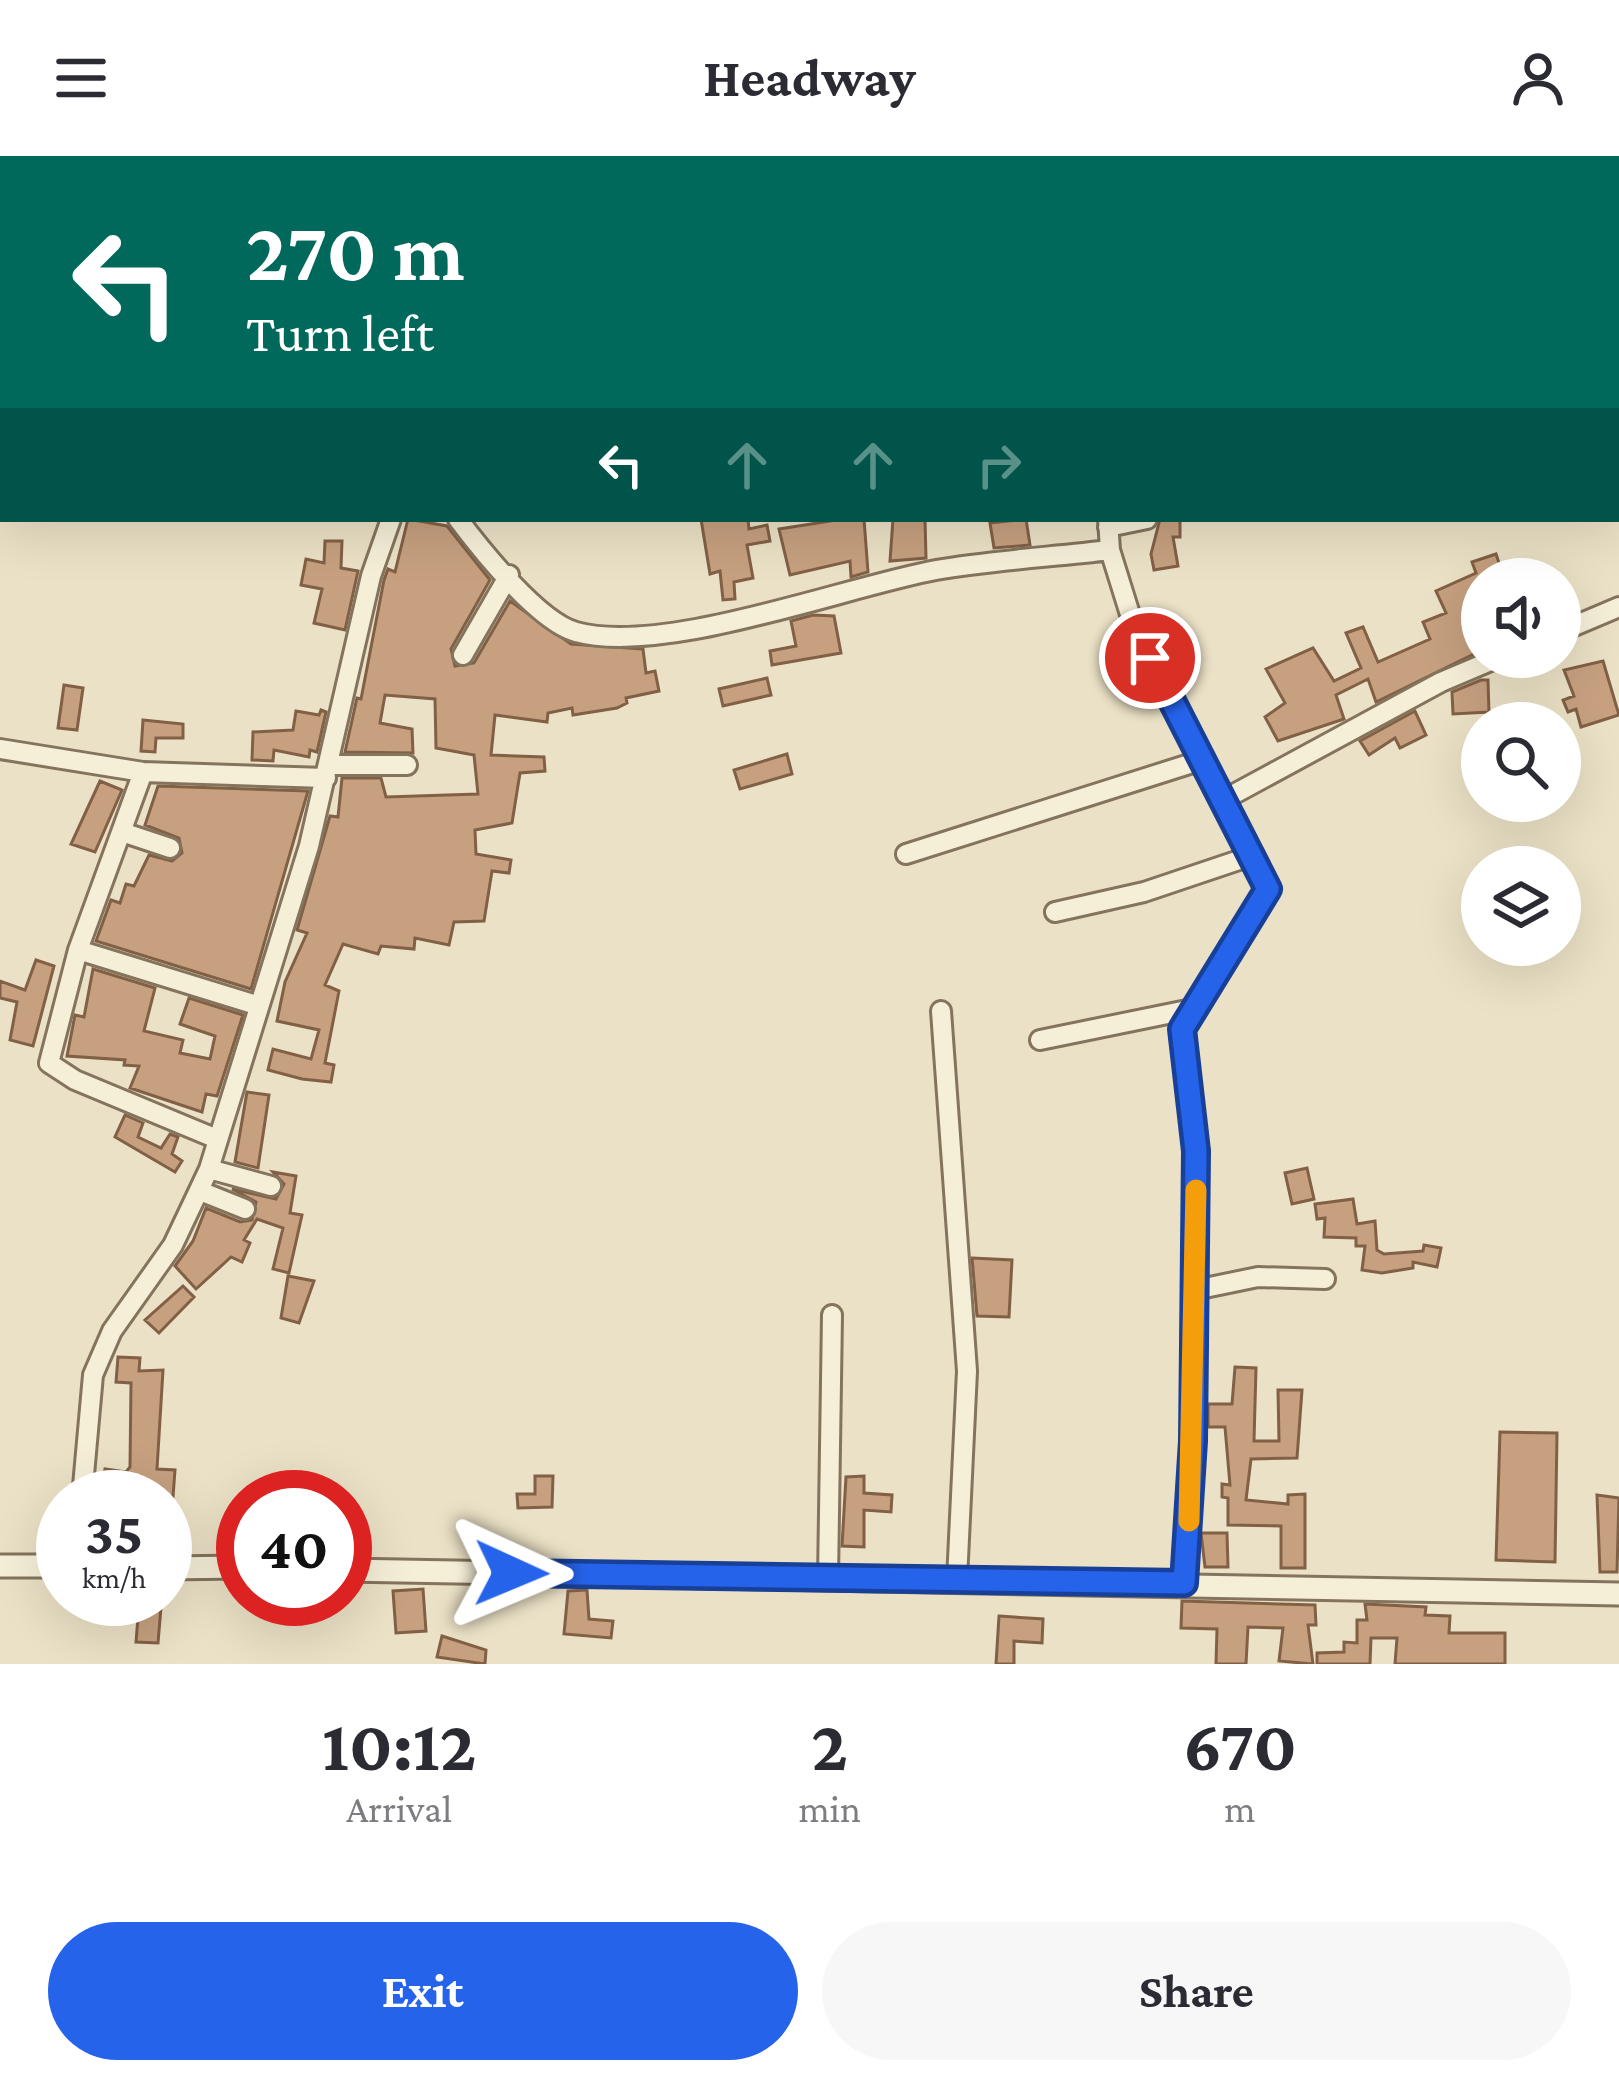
<!DOCTYPE html>
<style>
body{margin:0;font-family:"Crimson Pro",serif;background:#f7f7f7;color:#2b2b33;height:100vh;display:flex;flex-direction:column;font-size:45px;white-space:nowrap}
*{box-sizing:border-box;margin:0}
p{font-size:39px;color:#7c7c81}
.icon{flex:none;width:66px;height:66px;fill:none;stroke:currentColor;stroke-width:2;stroke-linecap:round;stroke-linejoin:round}
.map{position:relative;height:1508px;overflow:hidden}
.panel{display:flex;flex-direction:column;background:#fff;flex:1}
.panel>*{flex:none}
.hud{position:absolute;left:0px;top:0px;width:1620px;height:366px;box-shadow:0 12px 48px #0002;background:#00695c;color:#fff;overflow:hidden}
.buttons{position:absolute;left:1461px;top:402px;display:grid;gap:24px}
.buttons a{display:grid;place-items:center;width:120px;height:120px;border-radius:50%;background:#fff;box-shadow:0 12px 48px #0002;font-size:60px}
.speed{position:absolute;left:36px;top:1314px;display:flex;gap:24px;font-size:60px;font-weight:700;text-align:center}
.speed>*{display:grid;place-content:center;width:156px;height:156px;border-radius:50%;background:#fff;box-shadow:0 12px 48px #0002;line-height:1}
.speed small{font-size:30px;font-weight:400}
.speed .limit{border:18px solid #d22;background:#fff;color:#111}
.pin{position:absolute;display:grid;place-items:center;width:102px;height:102px;color:#fff;margin:-51px;border:6px solid #fff;border-radius:50%;box-shadow:0 3px 12px #0007}
.me{position:absolute;width:132px;margin:-66px;rotate:91deg;stroke-linejoin:round;filter:drop-shadow(0 0 9px #0008)}
.turn{display:flex;align-items:center;gap:42px;height:252px;padding:0 48px;font-size:54px}
.turn .icon{width:156px;height:156px;stroke-width:2.5}
.turn b{display:block;font-size:84px;line-height:102px}
.lanes{display:flex;align-items:center;height:114px;padding:0 48px;background:#0003;justify-content:center;gap:60px;direction:ltr}
.lanes .off{opacity:.35}
.eta{display:flex;justify-content:space-evenly;align-items:center;height:204px;text-align:center}
.eta b{font-size:72px;font-weight:700;line-height:84px}
.button{display:flex;gap:24px;margin-top:auto;padding:24px 48px}
.button a{flex:1;height:138px;border-radius:72px;background:#2563eb;color:#fff;font-size:48px;font-weight:700;line-height:138px;text-align:center}
.button a+a{background:#f7f7f7;color:#2b2b33}
header{display:flex;justify-content:space-between;align-items:center;height:156px;padding:0 48px;background:#fff;font-size:54px;font-weight:700}
.map>svg:first-child{display:block}
.building{fill:#c6a07f;stroke:#826045;stroke-width:3}
.lines{fill:none;stroke-linecap:round;stroke-linejoin:round}
.minor-casing{stroke:#84745d;stroke-width:24}
.tertiary-casing{stroke:#84745d;stroke-width:27}
.minor{stroke:#f6efd8;stroke-width:18}
.tertiary{stroke:#f6efd8;stroke-width:21}
.route-casing{stroke:#184099;stroke-width:30}
.route{stroke:#2563eb;stroke-width:21}
.slow{stroke:#f59e0b;stroke-width:21}
</style>
<header><svg class="icon" aria-label="menu" viewBox="0 0 24 24"><path d="M4 6h16M4 12h16M4 18h16"/></svg>Headway<svg class="icon" aria-label="person" viewBox="0 0 24 24"><circle cx="12" cy="8" r="4"/><path d="M4 21q1-7 8-7t8 7"/></svg></header>
<div class="map">
<svg width="1619" height="1508" viewBox="0 0 1619 1508">
<rect width="100%" height="100%" fill="#ebe1c6"/>
<path class="building" d="M408,363L447,370L490,424L451,493L455,510L474,507L510,445L571,488L643,493L646,517L655,515L659,535L626,542L627,547L617,552L573,559L572,552L548,557L547,566L495,559L491,599L544,601L545,615L520,617L512,667L475,674L476,698L511,704L509,717L492,715L484,765L454,766L449,789L415,782L414,793L381,790L378,798L343,788L325,829L339,835L325,907L334,909L331,926L302,923L268,914L273,893L311,903L319,874L277,865L285,826L307,777L297,774L330,660L338,661L342,622H381L386,641L478,638L474,599L436,592L435,543L385,539L380,567L412,573L413,597L345,596L357,542L361,543L384,424L388,413L395,416Z
M701,363H748L749,373L767,369L770,385L747,389L753,422L734,426L735,443L723,444L720,415L710,418Z
M843,363H864L868,416L851,421L850,405L790,419L779,373Z
M893,363H925L926,402L890,405Z
M1026,363L1030,389L994,392L990,367Z
M1160,363L1180,364V381H1173L1178,410L1154,414L1151,398Z
M325,385H342L341,412L358,415L345,474L314,467L322,433L301,429L306,403L324,407Z
M1496,398L1502,416L1482,422V453L1471,458L1482,494L1376,546L1368,523L1336,539L1344,563L1278,585L1265,561L1285,547L1266,513L1313,492L1334,525L1361,512L1346,477L1363,471L1378,506L1430,483L1423,466L1446,457L1436,435L1476,417L1472,406Z
M813,459L834,460L841,497L772,509L770,495L796,490L791,465Z
M1603,505L1619,559L1581,571L1576,553L1568,556L1563,544L1574,540L1564,514Z
M767,522L771,539L723,550L719,533Z
M1481,524H1488L1489,556L1453,558L1452,536Z
M64,529L83,532L77,574L58,572Z
M321,554L326,556L317,596L310,594L309,601L274,594L273,605L252,604L253,576L293,574L296,555L319,559Z
M1415,555L1426,579L1400,592L1395,582L1369,599L1360,585Z
M143,564L183,568V582H156L155,596L141,595Z
M787,598L792,618L740,633L734,614Z
M100,625L122,634L95,696L71,688Z
M158,630L308,635L251,833L96,785L111,744L120,747L126,728L134,730L149,699L172,705L182,697L179,682L145,669Z
M36,804L54,810L33,890L10,884L17,846L0,842V825L25,834Z
M93,813L155,832L144,875L183,884L180,897L210,903L215,880L180,868L189,842L243,859L217,940L206,938L202,956L130,932L139,910L124,909L125,904L67,900L75,859L84,861Z
M247,936L269,939L258,1012L235,1006Z
M125,959L143,967L138,981L161,992L170,978L178,981L172,998L182,1005L175,1016L115,981Z
M1307,1012L1314,1043L1292,1048L1285,1017Z
M273,1016L296,1020L290,1057L302,1059L289,1117L273,1113L283,1072L257,1063L244,1084L250,1087L242,1106L231,1101L196,1133L175,1110L193,1085L206,1052L240,1066L252,1064L256,1046L232,1033L276,1043L284,1028Z
M1353,1043L1357,1068L1375,1065L1377,1094L1384,1098L1423,1095L1424,1089L1441,1092L1437,1111L1413,1106V1112L1382,1117L1362,1114L1365,1090H1356V1082L1324,1081L1325,1062L1317,1063L1315,1048Z
M972,1102L1012,1104L1009,1161L977,1160Z
M288,1120L314,1125L299,1167L281,1162Z
M183,1130L194,1141L159,1177L145,1164Z
M118,1201L140,1202L139,1215L163,1214L157,1313L175,1314L173,1341L101,1338L105,1313L126,1316L130,1311L131,1227L116,1226Z
M1235,1211L1256,1212L1254,1285H1279L1278,1234H1302L1297,1302L1251,1303L1246,1344L1288,1348V1339L1305,1338V1412H1281V1370L1228,1369V1342L1222,1341V1328L1230,1329L1225,1271H1208V1248H1232Z
M1500,1276L1557,1277L1555,1406L1496,1404Z
M535,1320H553L552,1351L518,1352L517,1338H535Z
M864,1320V1337L892,1339L891,1356L864,1354V1391L842,1390L846,1321Z
M1597,1339L1619,1342L1617,1416H1600Z
M1201,1377H1227L1228,1411H1205Z
M423,1433L426,1475L396,1477L393,1435Z
M587,1434L589,1463L613,1465L611,1482L564,1478L568,1435Z
M1182,1445L1315,1449L1316,1469H1308L1313,1508L1279,1505L1283,1472L1248,1471L1246,1508H1216L1217,1473L1181,1472Z
M1365,1448L1426,1451L1425,1459L1450,1460L1449,1477H1505V1508H1395L1397,1482H1371L1370,1508H1317V1497L1344,1496V1486L1357,1487V1464H1367Z
M139,1449L161,1451L158,1487L136,1486Z
M999,1460L1043,1463L1042,1487L1014,1485V1508H996Z
M442,1480L486,1494L485,1508L437,1501Z"/>
<g class="lines">
<g class="minor-casing">
<path id="minor" d="M1334,3L1337,0
M458,363C482,395 539,466 576,476C664,500 844,431 936,414C994,404 1052,401 1110,394
M1108,363L1110,394L1133,468L1268,733L1182,873L1195,995L1194,1285L1184,1427
M1108,371L1147,363
M1560,476L1619,451
M463,499L509,419
M0,593L143,616L326,622
M332,609H407
M143,616L78,794L49,907L75,924L217,983
M1223,644L1441,526L1500,501
M125,677L170,692
M906,698L1202,604
M1055,756L1144,736L1254,699
M78,794L256,849
M941,855L967,1215L957,1424
M1040,884L1192,853
M209,1013L271,1030
M200,1035L245,1053
M1195,1134L1258,1121L1325,1123
M82,1341L93,1219L112,1175L173,1089L209,1013L309,690L371,420L391,363
M828,1423L832,1159"/>
</g>
<g class="tertiary-casing">
<path id="tertiary" d="M0,1410H63
M165,1412L243,1411
M345,1414L1619,1438"/>
</g>
<use href="#minor" class="minor"/>
<use href="#tertiary" class="tertiary"/>
</g>
<g class="lines">
<g class="route-casing">
<path id="route" d="M511,1417L1184,1427L1193,1285L1196,995L1182,873L1268,733L1150,502"/>
</g>
<use href="#route" class="route"/>
<path class="slow" d="M1189,1365L1196,1034"/>
</g>
</svg>
<div class="buttons">
<a><svg class="icon" aria-label="sound" viewBox="0 0 24 24"><path d="M4 9h4l5-4v14l-5-4H4zM17 9q2 3 0 6"/></svg></a>
<a><svg class="icon" aria-label="search" viewBox="0 0 24 24"><circle cx="10" cy="10" r="6"/><path d="M15 15l6 6"/></svg></a>
<a><svg class="icon" aria-label="layers" viewBox="0 0 24 24"><path d="M12 4l9 5-9 5-9-5zM3 14l9 5 9-5"/></svg></a>
</div>
<div class="speed"><div>35<small>km/h</small></div><div class="limit">40</div></div>
<div class="pin" style="left:1150px;top:502px;background:#d93025"><svg class="icon" aria-label="arrive" viewBox="0 0 24 24"><path d="M6 21V4h12l-3 4 3 4H6"/></svg></div>
<svg class="me" style="left:511px;top:1417px" viewBox="-20 -20 40 40"><path d="M0-17L14 15 0 8-14 15z" fill="#2563eb" stroke="#fff" stroke-width="4"/></svg>
<div class="hud">
<div class="turn"><svg class="icon" aria-label="left" viewBox="0 0 24 24"><path d="M17 20v-9H6M10 6l-5 5 5 5"/></svg><div><b>270 m</b>Turn left</div></div>
<div class="lanes"><svg class="icon" aria-label="left" viewBox="0 0 24 24"><path d="M17 20v-9H6M10 6l-5 5 5 5"/></svg><svg class="icon off" aria-label="ahead" viewBox="0 0 24 24"><path d="M12 20V5M6 11l6-6 6 6"/></svg><svg class="icon off" aria-label="ahead" viewBox="0 0 24 24"><path d="M12 20V5M6 11l6-6 6 6"/></svg><svg class="icon off" aria-label="right" viewBox="0 0 24 24"><path d="M7 20v-9h11M14 6l5 5-5 5"/></svg></div>
</div>
</div>
<section class="panel">
<div class="eta">
<div><b>10:12</b><p>Arrival</p></div>
<div><b>2</b><p>min</p></div>
<div><b>670</b><p>m</p></div>
</div>
<div class="button"><a>Exit</a><a>Share</a></div>
</section>
